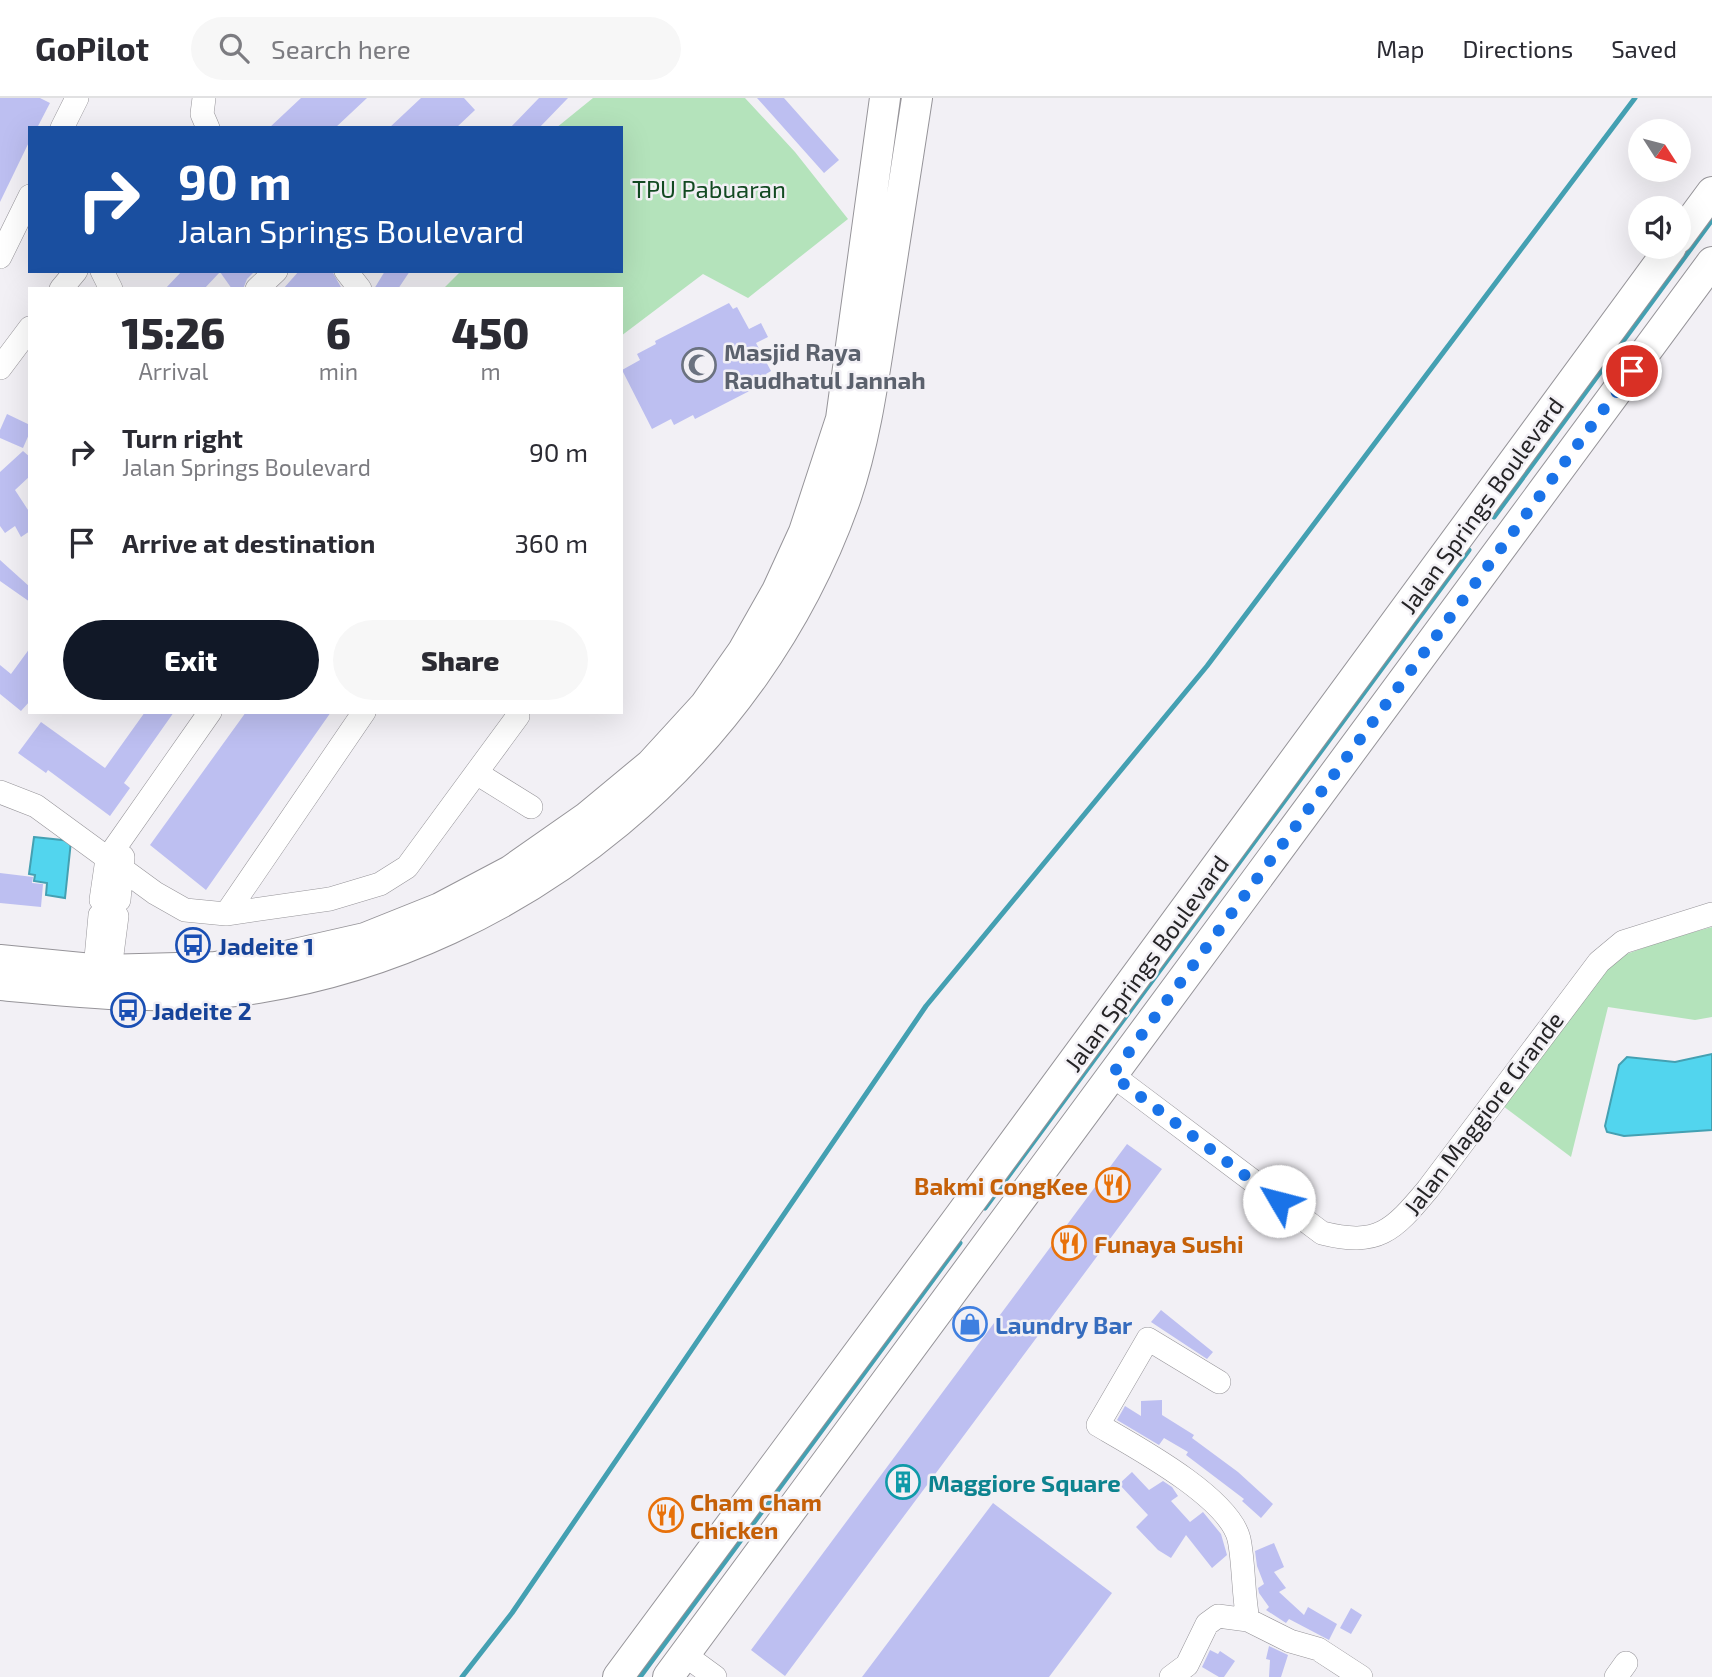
<!DOCTYPE html>
<style>
body{margin:0;font-family:"Exo 2",sans-serif;background:#f7f7f7;color:#2b2b33;height:100vh;display:flex;flex-direction:column;font-size:26px;white-space:nowrap}
*{box-sizing:border-box;margin:0}
p{font-size:23px;color:#7c7c81}
.icon{flex:none;width:38px;height:38px;fill:none;stroke:currentColor;stroke-width:2;stroke-linecap:round;stroke-linejoin:round}
.map{position:relative;flex:1;overflow:hidden}
.side{position:absolute;left:28px;top:189px;width:595px;height:427px;display:flex;flex-direction:column;background:#fff;border-radius:0px;box-shadow:0 7px 28px #0002}
.side>*{flex:none}
.hud{position:absolute;left:28px;top:28px;width:595px;height:147px;border-radius:0px;box-shadow:0 7px 28px #0002;background:#1a4fa0;color:#fff;overflow:hidden}
.needle{width:46px;rotate:126deg}
.buttons{position:absolute;left:1628px;top:21px;display:grid;gap:14px}
.buttons a{display:grid;place-items:center;width:63px;height:63px;border-radius:50%;background:#fff;box-shadow:0 7px 28px #0002;font-size:35px}
.pin{position:absolute;display:grid;place-items:center;width:60px;height:60px;color:#fff;margin:-30px;border:4px solid #fff;border-radius:50%;box-shadow:0 2px 7px #0007}
.me{position:absolute;width:77px;margin:-38px;rotate:307deg;stroke-linejoin:round;filter:drop-shadow(0 0 5px #0008)}
.turn{display:flex;align-items:center;gap:24px;height:147px;padding:0 35px;font-size:32px}
.turn .icon{width:91px;height:91px;stroke-width:2.5}
.turn b{display:block;font-size:49px;line-height:60px}
.eta{display:flex;justify-content:space-evenly;align-items:center;height:119px;text-align:center}
.eta b{font-size:42px;font-weight:800;line-height:49px}
.button{display:flex;gap:14px;margin-top:auto;padding:14px 35px}
.button a{flex:1;height:80px;border-radius:42px;background:#111827;color:#fff;font-size:28px;font-weight:800;line-height:80px;text-align:center}
.button a+a{background:#f7f7f7;color:#2b2b33}
ul{padding:0;list-style:none}
li{display:flex;align-items:center;gap:21px;height:91px;padding:0 35px}
li div{flex:1}
li b{display:block;font-size:26px}
li em{font-style:normal}
header{display:flex;align-items:center;gap:42px;box-sizing:border-box;height:98px;padding:0 35px;background:#fff;border-bottom:2px solid #e1e1e2}
header strong{font-size:33px}
nav{display:flex;gap:38px;margin-inline-start:auto;font-size:24px}
.search{width:490px;height:63px;background:#f7f7f7;display:flex;align-items:center;gap:18px;box-sizing:border-box;padding:0 24px;border-radius:38px;color:#7c7c81;font-size:26px}
.map>svg:first-child{display:block}
.green{fill:#b4e3bb}
.water{fill:#52d5ee;stroke:#44a0b2;stroke-width:2}
.lines{fill:none;stroke-linecap:round;stroke-linejoin:round}
.stream{stroke:#44a0b2;stroke-width:5}
.building{fill:#bdbff1}
.minor-casing{stroke:#969499;stroke-width:24}
.major-casing{stroke:#969499;stroke-width:32}
.minor{stroke:#fff;stroke-width:23}
.major{stroke:#fff;stroke-width:30}
.route{stroke:#1a73e8;stroke-width:12;stroke-dasharray:0 21.6}
.labels{text-anchor:middle;dominant-baseline:central;stroke-width:5;stroke-linejoin:round;paint-order:stroke}
.park-label{font-size:24px;fill:#134a22;stroke:#f2f0f5}
.worship-label{font-size:24px;font-weight:bold;fill:#5b616d;stroke:#f2f0f5;text-anchor:start}
.street-label{font-size:24px;fill:#252426;stroke:#f2f0f5}
.transit-label{font-size:24px;font-weight:bold;fill:#164399;stroke:#f2f0f5;text-anchor:start}
.food-label{font-size:24px;font-weight:bold;fill:#c56008;stroke:#f2f0f5;text-anchor:start}
.shop-label{font-size:24px;font-weight:bold;fill:#366cbe;stroke:#f2f0f5;text-anchor:start}
.culture-label{font-size:24px;font-weight:bold;fill:#0d838f;stroke:#f2f0f5;text-anchor:start}
</style>
<header>
<strong>GoPilot</strong>
<div class="search"><svg class="icon" aria-label="search" viewBox="0 0 24 24"><circle cx="10" cy="10" r="6"/><path d="M15 15l6 6"/></svg>Search here</div>
<nav><a>Map</a><a>Directions</a><a>Saved</a></nav>
</header>
<div class="map">
<svg width="1712" height="1579" viewBox="0 0 1712 1579">
<rect width="100%" height="100%" fill="#f2f0f5"/>
<path class="green" d="M593,0H745L795,54L848,121L748,200L703,176L621,238V191H443L461,173H621V30H556Z
M1712,829V919L1695,922L1608,909L1571,1059L1503,1008L1600,876L1624,857L1668,841Z"/>
<path class="water" d="M34,739L71,743L65,800L46,797L47,785L34,783L35,777L29,776Z
M1712,956V1032L1624,1038L1607,1034L1605,1028L1619,967L1627,959L1675,964Z"/>
<g class="lines">
<path class="stream" d="M1494,419L1712,122
M985,1110L1469,452
M462,1579L512,1515L926,908L1207,568L1635,0
M640,1579L960,1145"/>
</g>
<path class="building" d="M0,0H40L50,5L37,30H30V42L0,104Z
M301,0H367L335,30H269Z
M421,0H464L475,12L456,30H389Z
M539,0H568L539,30H510Z
M757,0H784L839,62L824,75Z
M182,173H255L247,181L243,191H232L220,174L204,191H165Z
M299,173H332L342,191H283Z
M385,173H410L398,191H374Z
M729,205L733,211L737,209L749,231L761,225L768,239L756,245L771,273L766,276L769,283L695,321L693,317L674,327L671,321L652,331L622,272L640,262L637,256L656,246L655,243Z
M7,316L30,327V334L23,350L0,340V332Z
M23,353L30,359V378L15,392L30,415V433L21,439L15,428L5,435L0,428V374Z
M0,462L30,489V504L0,483Z
M30,550V603L21,613L0,596V567L11,576Z
M145,614H174L124,685L130,690L110,718L48,672L46,675L18,655L41,624L105,670Z
M246,614H331L206,792L150,747Z
M0,775L33,779L32,785L43,786L41,809L0,805Z
M1127,1046L1162,1071L785,1578L751,1552Z
M1161,1212L1213,1254L1207,1261L1151,1224Z
M1162,1302V1317L1194,1337L1192,1340L1238,1374L1273,1406L1261,1420L1242,1403L1244,1401L1186,1357L1188,1354L1164,1340L1159,1347L1117,1322L1125,1308L1141,1318V1303Z
M1132,1374L1149,1392L1163,1383L1172,1389L1178,1398L1171,1403L1190,1424L1203,1414L1221,1436L1227,1457L1212,1470L1186,1437L1171,1460L1158,1452L1136,1429L1148,1417L1119,1386Z
M993,1405L1112,1495L1049,1579H862Z
M1274,1445L1284,1469L1274,1474L1286,1490L1279,1494L1304,1517L1308,1509L1337,1526L1329,1542L1289,1521L1286,1525L1266,1512L1269,1509L1259,1495L1258,1490L1264,1486L1257,1468L1255,1453Z
M1351,1510L1362,1517L1351,1536L1340,1530Z
M1269,1548L1288,1557L1281,1579H1269L1270,1562L1266,1561Z
M1210,1552L1218,1556L1220,1553L1235,1563L1224,1579H1219L1202,1569Z"/>
<g class="lines">
<g class="minor-casing">
<path id="minor" d="M204,0L202,16L208,30
M62,30L77,0
M0,159L30,98
M102,173L111,191
M346,173L360,191
M61,191L76,173
M257,191L276,173
M0,270L30,230
M478,676L531,709
M0,694L36,708L155,795L185,812L226,816L330,801L380,786L407,769L518,618
M101,802L107,761L210,614
M119,802L123,759
M226,816L364,614
M95,871L100,817
M110,872L117,818
M1112,977L1322,1135C1378,1149 1393,1133 1428,1091L1599,864L1623,844L1712,816
M1219,1284L1148,1241L1098,1327C1134,1348 1229,1399 1239,1441C1244,1465 1243,1496 1248,1522
M685,1557L715,1579
M1171,1579L1187,1567L1207,1526L1218,1518L1248,1522L1290,1543L1318,1551L1361,1579
M1616,1579L1626,1565"/>
</g>
<g class="major-casing">
<path id="major" d="M1678,140L1712,94
M0,862L102,872L215,869L286,858L365,840L440,810L510,773L587,719L651,666L705,607L743,553L777,493L804,434L841,321L885,0
M0,887C85,895 173,904 258,890C524,847 757,654 846,399C865,343 873,284 882,226C894,151 905,75 917,0
M618,1579L959,1119L1671,149
M668,1579L1712,164"/>
</g>
<use href="#minor" class="minor"/>
<use href="#major" class="major"/>
</g>
<g class="lines">
<path class="route" d="M1279,1103L1112,977L1632,273"/>
</g>
<defs>
<g id="mosque-ring" transform="scale(1.75)"><circle r="9.5" fill="#f2f0f5" stroke="#6b7280" stroke-width="1.5"/><path d="M3.5-4.9A6 6 0 1 0 3.5 4.9A5 5 0 1 1 3.5-4.9Z" fill="#6b7280"/></g>
<g id="bus-ring" transform="scale(1.75)"><circle r="9.5" fill="#f2f0f5" stroke="#1a4fb4" stroke-width="1.5"/><path d="M-5-6H5V4H4V6H2V4H-2V6H-4V4H-5ZM-3.5-4V0h7V-4ZM-3.5 1.2v1.5H-2V1.2ZM2 1.2v1.5H3.5V1.2Z" fill="#1a4fb4"/></g>
<g id="restaurant-ring" transform="scale(1.75)"><circle r="9.5" fill="#f2f0f5" stroke="#e8710a" stroke-width="1.5"/><path d="M-5-6h1v4h1v-4h1v4h1v-4h1v5L-1.5 .5V6h-2V.5L-5-1ZM5-6V6H3V1.5H1.5Q1.5-4 5-6Z" fill="#e8710a"/></g>
<g id="shop-ring" transform="scale(1.75)"><circle r="9.5" fill="#f2f0f5" stroke="#3f7fe0" stroke-width="1.5"/><path d="M-5-2.5h2.3a2.7 3.5 0 0 1 5.4 0H5L5.5 6h-11ZM-1.5-2.5h3a1.5 2.3 0 0 0-3 0Z" fill="#3f7fe0"/></g>
<g id="building-ring" transform="scale(1.75)"><circle r="9.5" fill="#f2f0f5" stroke="#0f9aa8" stroke-width="1.5"/><path d="M-4-6H4V6H1V3H-1V6H-4ZM-2.5-4.3h1.7v1.8h-1.7ZM.8-4.3h1.7v1.8H.8ZM-2.5-1h1.7V.8h-1.7ZM.8-1h1.7V.8H.8Z" fill="#0f9aa8"/></g>
</defs>
<g fill-rule="evenodd">
<use href="#mosque-ring" x="699" y="267"/>
<use href="#bus-ring" x="193" y="847"/>
<use href="#bus-ring" x="128" y="912"/>
<use href="#restaurant-ring" x="1113" y="1087"/>
<use href="#restaurant-ring" x="1069" y="1145"/>
<use href="#shop-ring" x="970" y="1226"/>
<use href="#building-ring" x="903" y="1384"/>
<use href="#restaurant-ring" x="666" y="1417"/>
</g>
<g class="labels">
<g class="park-label">
<text x="709" y="90">TPU Pabuaran</text>
</g>
<g class="worship-label">
<text x="724" y="253">Masjid Raya<tspan x="724" dy="28">Raudhatul Jannah</tspan></text>
</g>
<g class="street-label">
<text transform="translate(1481 407) rotate(-54)">Jalan Springs Boulevard</text>
<text transform="translate(1146 865) rotate(-54)">Jalan Springs Boulevard</text>
<text transform="translate(1483 1015) rotate(-53)">Jalan Maggiore Grande</text>
</g>
<g class="transit-label">
<text x="218" y="847">Jadeite 1</text>
<text x="152" y="912">Jadeite 2</text>
</g>
<g class="food-label">
<text x="1088" y="1087" text-anchor="end">Bakmi CongKee</text>
<text x="1094" y="1145">Funaya Sushi</text>
<text x="690" y="1403">Cham Cham<tspan x="690" dy="28">Chicken</tspan></text>
</g>
<g class="shop-label">
<text x="995" y="1226">Laundry Bar</text>
</g>
<g class="culture-label">
<text x="928" y="1384">Maggiore Square</text>
</g>
</g>
</svg>
<div class="buttons">
<a><svg class="needle" viewBox="-14 -14 28 28"><path d="M0-13l5 13h-10z" fill="#e53935"/><path d="M0 13l5-13h-10z" fill="#7c7c81"/></svg></a>
<a><svg class="icon" aria-label="sound" viewBox="0 0 24 24"><path d="M4 9h4l5-4v14l-5-4H4zM17 9q2 3 0 6"/></svg></a>
</div>
<div class="pin" style="left:1632px;top:273px;background:#d93025"><svg class="icon" aria-label="arrive" viewBox="0 0 24 24"><path d="M6 21V4h12l-3 4 3 4H6"/></svg></div>
<svg class="me" style="left:1279px;top:1103px" viewBox="-20 -20 40 40"><circle r="19" fill="#fff"/><path d="M0-13L10 11 0 6-10 11z" fill="#1a73e8"/></svg>
<div class="hud">
<div class="turn"><svg class="icon" aria-label="right" viewBox="0 0 24 24"><path d="M7 20v-9h11M14 6l5 5-5 5"/></svg><div><b>90 m</b>Jalan Springs Boulevard</div></div>
</div>
<section class="side">
<div class="eta">
<div><b>15:26</b><p>Arrival</p></div>
<div><b>6</b><p>min</p></div>
<div><b>450</b><p>m</p></div>
</div>
<ul>
<li><svg class="icon" aria-label="right" viewBox="0 0 24 24"><path d="M7 20v-9h11M14 6l5 5-5 5"/></svg><div><b>Turn right</b><p>Jalan Springs Boulevard</p></div><em>90 m</em></li>
<li><svg class="icon" aria-label="arrive" viewBox="0 0 24 24"><path d="M6 21V4h12l-3 4 3 4H6"/></svg><div><b>Arrive at destination</b></div><em>360 m</em></li>
</ul>
<div class="button"><a>Exit</a><a>Share</a></div>
</section>
</div>
